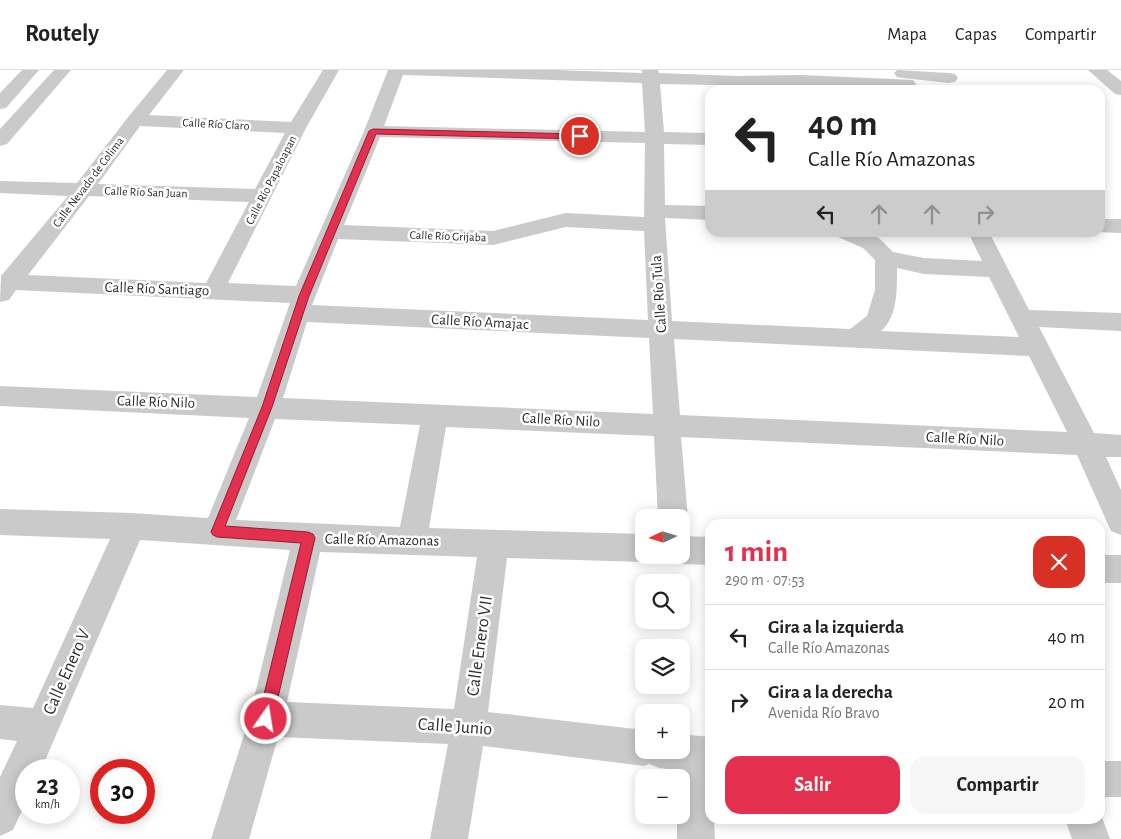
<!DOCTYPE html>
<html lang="es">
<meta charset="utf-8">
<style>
body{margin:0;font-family:"Alegreya Sans",sans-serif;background:#f6f6f6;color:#222;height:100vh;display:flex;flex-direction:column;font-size:19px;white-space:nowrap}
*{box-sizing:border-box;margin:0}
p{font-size:16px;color:#767676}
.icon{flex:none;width:28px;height:28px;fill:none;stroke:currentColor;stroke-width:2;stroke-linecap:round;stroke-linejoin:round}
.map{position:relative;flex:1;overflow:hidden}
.drawer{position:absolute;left:705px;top:449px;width:400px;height:305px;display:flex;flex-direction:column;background:#fff;border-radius:15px;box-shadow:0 2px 12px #0003}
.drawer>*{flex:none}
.hud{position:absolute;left:705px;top:15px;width:400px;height:152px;border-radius:15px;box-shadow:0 2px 12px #0003;background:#fff;color:#222;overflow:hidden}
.needle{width:32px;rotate:266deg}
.buttons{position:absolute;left:635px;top:439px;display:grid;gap:10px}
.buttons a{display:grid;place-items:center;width:55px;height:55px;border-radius:10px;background:#fff;box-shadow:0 2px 12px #0003;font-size:25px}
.speed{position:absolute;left:15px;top:689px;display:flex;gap:10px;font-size:25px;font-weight:700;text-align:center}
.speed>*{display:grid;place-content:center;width:65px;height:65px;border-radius:50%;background:#fff;box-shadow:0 2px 12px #0003;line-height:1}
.speed small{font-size:12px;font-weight:400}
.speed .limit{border:8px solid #d22;background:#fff;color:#111}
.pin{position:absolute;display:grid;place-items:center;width:42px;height:42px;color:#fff;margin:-21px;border:2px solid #fff;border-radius:50%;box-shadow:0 1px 5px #0007}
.me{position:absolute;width:55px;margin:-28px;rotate:13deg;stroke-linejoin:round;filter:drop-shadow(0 0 4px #0008)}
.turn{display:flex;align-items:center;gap:18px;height:105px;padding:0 20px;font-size:22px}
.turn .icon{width:65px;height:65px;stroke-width:2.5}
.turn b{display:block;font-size:35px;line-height:42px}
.lanes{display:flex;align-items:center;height:48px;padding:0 20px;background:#0003;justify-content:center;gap:25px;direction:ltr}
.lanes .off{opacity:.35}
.round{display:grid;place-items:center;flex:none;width:52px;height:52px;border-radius:15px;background:#f6f6f6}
.head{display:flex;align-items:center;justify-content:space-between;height:85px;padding:0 20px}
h1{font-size:30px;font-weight:700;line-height:38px;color:#e3304e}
.primary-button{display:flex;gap:10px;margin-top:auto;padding:10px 20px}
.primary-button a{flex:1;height:58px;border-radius:15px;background:#e3304e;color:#fff;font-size:20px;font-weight:700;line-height:58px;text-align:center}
.primary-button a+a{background:#f6f6f6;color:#222}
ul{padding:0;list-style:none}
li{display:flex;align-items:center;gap:15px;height:65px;padding:0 20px;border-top:1px solid #e0e0e0}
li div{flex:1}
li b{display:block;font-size:19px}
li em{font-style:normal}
header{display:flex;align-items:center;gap:30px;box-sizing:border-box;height:70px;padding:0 25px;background:#fff;border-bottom:1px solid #e0e0e0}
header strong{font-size:24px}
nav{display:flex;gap:28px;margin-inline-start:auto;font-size:18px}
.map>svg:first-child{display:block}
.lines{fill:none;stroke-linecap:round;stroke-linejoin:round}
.minor{fill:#cacaca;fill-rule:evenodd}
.route{fill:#e3304e;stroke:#941f33}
.labels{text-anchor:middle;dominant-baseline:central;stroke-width:5;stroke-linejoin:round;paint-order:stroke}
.far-street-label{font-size:12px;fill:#2d2d2d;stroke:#fff}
.street-label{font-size:15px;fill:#2d2d2d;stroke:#fff}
.near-street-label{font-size:18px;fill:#2d2d2d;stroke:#fff}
</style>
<header>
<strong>Routely</strong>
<nav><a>Mapa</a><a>Capas</a><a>Compartir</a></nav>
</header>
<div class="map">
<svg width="1121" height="769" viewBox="0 0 1121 769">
<rect width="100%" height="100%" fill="#fff"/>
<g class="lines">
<path class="minor" d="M22,0H39L6,38L0,39V23Z
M54,0H71L7,74L0,76V59Z
M167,0H184L149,45L291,52L323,0H339L306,58L228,213L296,216L364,61L388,0H556L642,3V0H658L659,3L737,6L802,5L913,10L916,14L913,18L907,19C825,16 742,16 660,14L664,62L710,63V75L664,74L665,135L710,136V150L665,148L672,251L850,259L867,246L875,220V190L863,178L838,167L836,162H866L879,168L893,182L924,188L982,191L968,162H989L1029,240L1121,243V261L1039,257L1094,363L1121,365V387H1106L1121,420V465L1111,461L1077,385L681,367L688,448L681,458V448H658L654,366L446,357L429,458L644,464V485H656L655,488L644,492L507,488L488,642L644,660V680H681V664L710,667V749H714L715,769H677V745H681V708H676V700L659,698L649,694L644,696L483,676L468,769H430L448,674L278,667L249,769H211L249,649L290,480L140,470L41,700H26V732L13,760L0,766V707L17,671L0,669V635L33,638L110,469L0,465V439L131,443L208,448L249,348L0,336V316L257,327L290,233L16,220L9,230L0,232L1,206L68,126L0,123V111L77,113L129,46ZM403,5L642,13L645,62L384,56ZM140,56L285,63L255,119L98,114ZM380,67L645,73L644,147L566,143L493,161L344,155ZM89,126L249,132L206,213L28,205ZM566,157L644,161L648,250L312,235L338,169L493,175ZM897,198L924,204L989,207L1019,267L881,261C898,247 897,218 897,198ZM307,252L649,268L653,344L283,328ZM674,269L1029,286L1067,362L680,345ZM275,349L420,355L400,457L236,450ZM320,482L477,487L454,639L287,632Z
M897,0L949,3L955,4L958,8L955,12L949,13L903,8L897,7L894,3Z
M1088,0H1107L1121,11V25L1115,24Z
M1100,149H1121V163L1098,162H1100Z
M681,466L710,467V495L681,494L670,490L668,485H681Z
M1100,485H1121V513H1100Z
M1100,691H1121V727H1100Z
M1100,742L1110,769H1072L1065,749H1100Z"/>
</g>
<path class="route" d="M373,59L580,64L584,66L580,69L376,64L309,226L272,337L225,456L308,462L313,464L315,468L273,649L271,654L266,656L261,654L258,649L301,473L217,467L213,465L211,462L262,337L299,226L369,61Z"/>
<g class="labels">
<g class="far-street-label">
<text transform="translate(216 54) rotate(3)">Calle Río Claro</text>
<text transform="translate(271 110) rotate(-63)">Calle Río Papaloapan</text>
<text transform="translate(88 112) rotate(-53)">Calle Nevado de Colima</text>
<text transform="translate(146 122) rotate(2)">Calle Río San Juan</text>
<text transform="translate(448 166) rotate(2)">Calle Río Grijaba</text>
</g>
<g class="street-label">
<text transform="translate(157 219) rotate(2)">Calle Río Santiago</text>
<text transform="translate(659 224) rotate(-94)">Calle Río Tula</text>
<text transform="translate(480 252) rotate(3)">Calle Río Amajac</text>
<text transform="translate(156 332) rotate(2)">Calle Río Nilo</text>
<text transform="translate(561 350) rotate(3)">Calle Río Nilo</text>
<text transform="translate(965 369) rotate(3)">Calle Río Nilo</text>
<text transform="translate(382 470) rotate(1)">Calle Río Amazonas</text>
</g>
<g class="near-street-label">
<text transform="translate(480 576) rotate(-82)">Calle Enero VII</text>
<text transform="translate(67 602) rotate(-66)">Calle Enero V</text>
<text transform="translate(455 657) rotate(4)">Calle Junio</text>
</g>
</g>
</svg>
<div class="buttons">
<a><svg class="needle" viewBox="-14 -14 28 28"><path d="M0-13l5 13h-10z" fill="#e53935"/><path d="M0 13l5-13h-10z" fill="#767676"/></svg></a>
<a><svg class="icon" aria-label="search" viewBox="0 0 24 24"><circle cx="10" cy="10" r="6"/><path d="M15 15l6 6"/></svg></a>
<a><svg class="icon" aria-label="layers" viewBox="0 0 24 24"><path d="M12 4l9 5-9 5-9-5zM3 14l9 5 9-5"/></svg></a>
<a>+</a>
<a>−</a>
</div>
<div class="speed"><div>23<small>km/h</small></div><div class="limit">30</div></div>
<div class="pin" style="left:580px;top:66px;background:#d93025"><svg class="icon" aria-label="arrive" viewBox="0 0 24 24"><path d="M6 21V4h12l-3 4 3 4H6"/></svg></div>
<svg class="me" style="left:266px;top:649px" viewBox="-20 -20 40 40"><circle r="17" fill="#e3304e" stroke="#fff" stroke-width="3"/><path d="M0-11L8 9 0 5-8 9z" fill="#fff"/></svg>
<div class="hud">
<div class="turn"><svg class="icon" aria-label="left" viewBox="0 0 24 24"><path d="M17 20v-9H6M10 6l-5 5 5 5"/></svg><div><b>40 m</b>Calle Río Amazonas</div></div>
<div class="lanes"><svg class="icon" aria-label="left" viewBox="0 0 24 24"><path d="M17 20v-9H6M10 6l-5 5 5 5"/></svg><svg class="icon off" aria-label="ahead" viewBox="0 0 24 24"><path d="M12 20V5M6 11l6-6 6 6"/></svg><svg class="icon off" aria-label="ahead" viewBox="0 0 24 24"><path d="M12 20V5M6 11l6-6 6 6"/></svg><svg class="icon off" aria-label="right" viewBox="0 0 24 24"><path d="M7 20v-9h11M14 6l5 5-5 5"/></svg></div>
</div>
<section class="drawer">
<div class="head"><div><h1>1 min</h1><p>290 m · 07:53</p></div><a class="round" style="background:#d93025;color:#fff"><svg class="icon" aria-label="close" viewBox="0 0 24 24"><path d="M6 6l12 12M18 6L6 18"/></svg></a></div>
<ul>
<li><svg class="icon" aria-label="left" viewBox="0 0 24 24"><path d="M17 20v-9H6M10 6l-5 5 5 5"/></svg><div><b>Gira a la izquierda</b><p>Calle Río Amazonas</p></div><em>40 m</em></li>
<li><svg class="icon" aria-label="right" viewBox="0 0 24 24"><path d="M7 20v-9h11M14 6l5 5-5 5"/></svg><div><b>Gira a la derecha</b><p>Avenida Río Bravo</p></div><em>20 m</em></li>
</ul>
<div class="primary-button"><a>Salir</a><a>Compartir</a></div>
</section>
</div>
